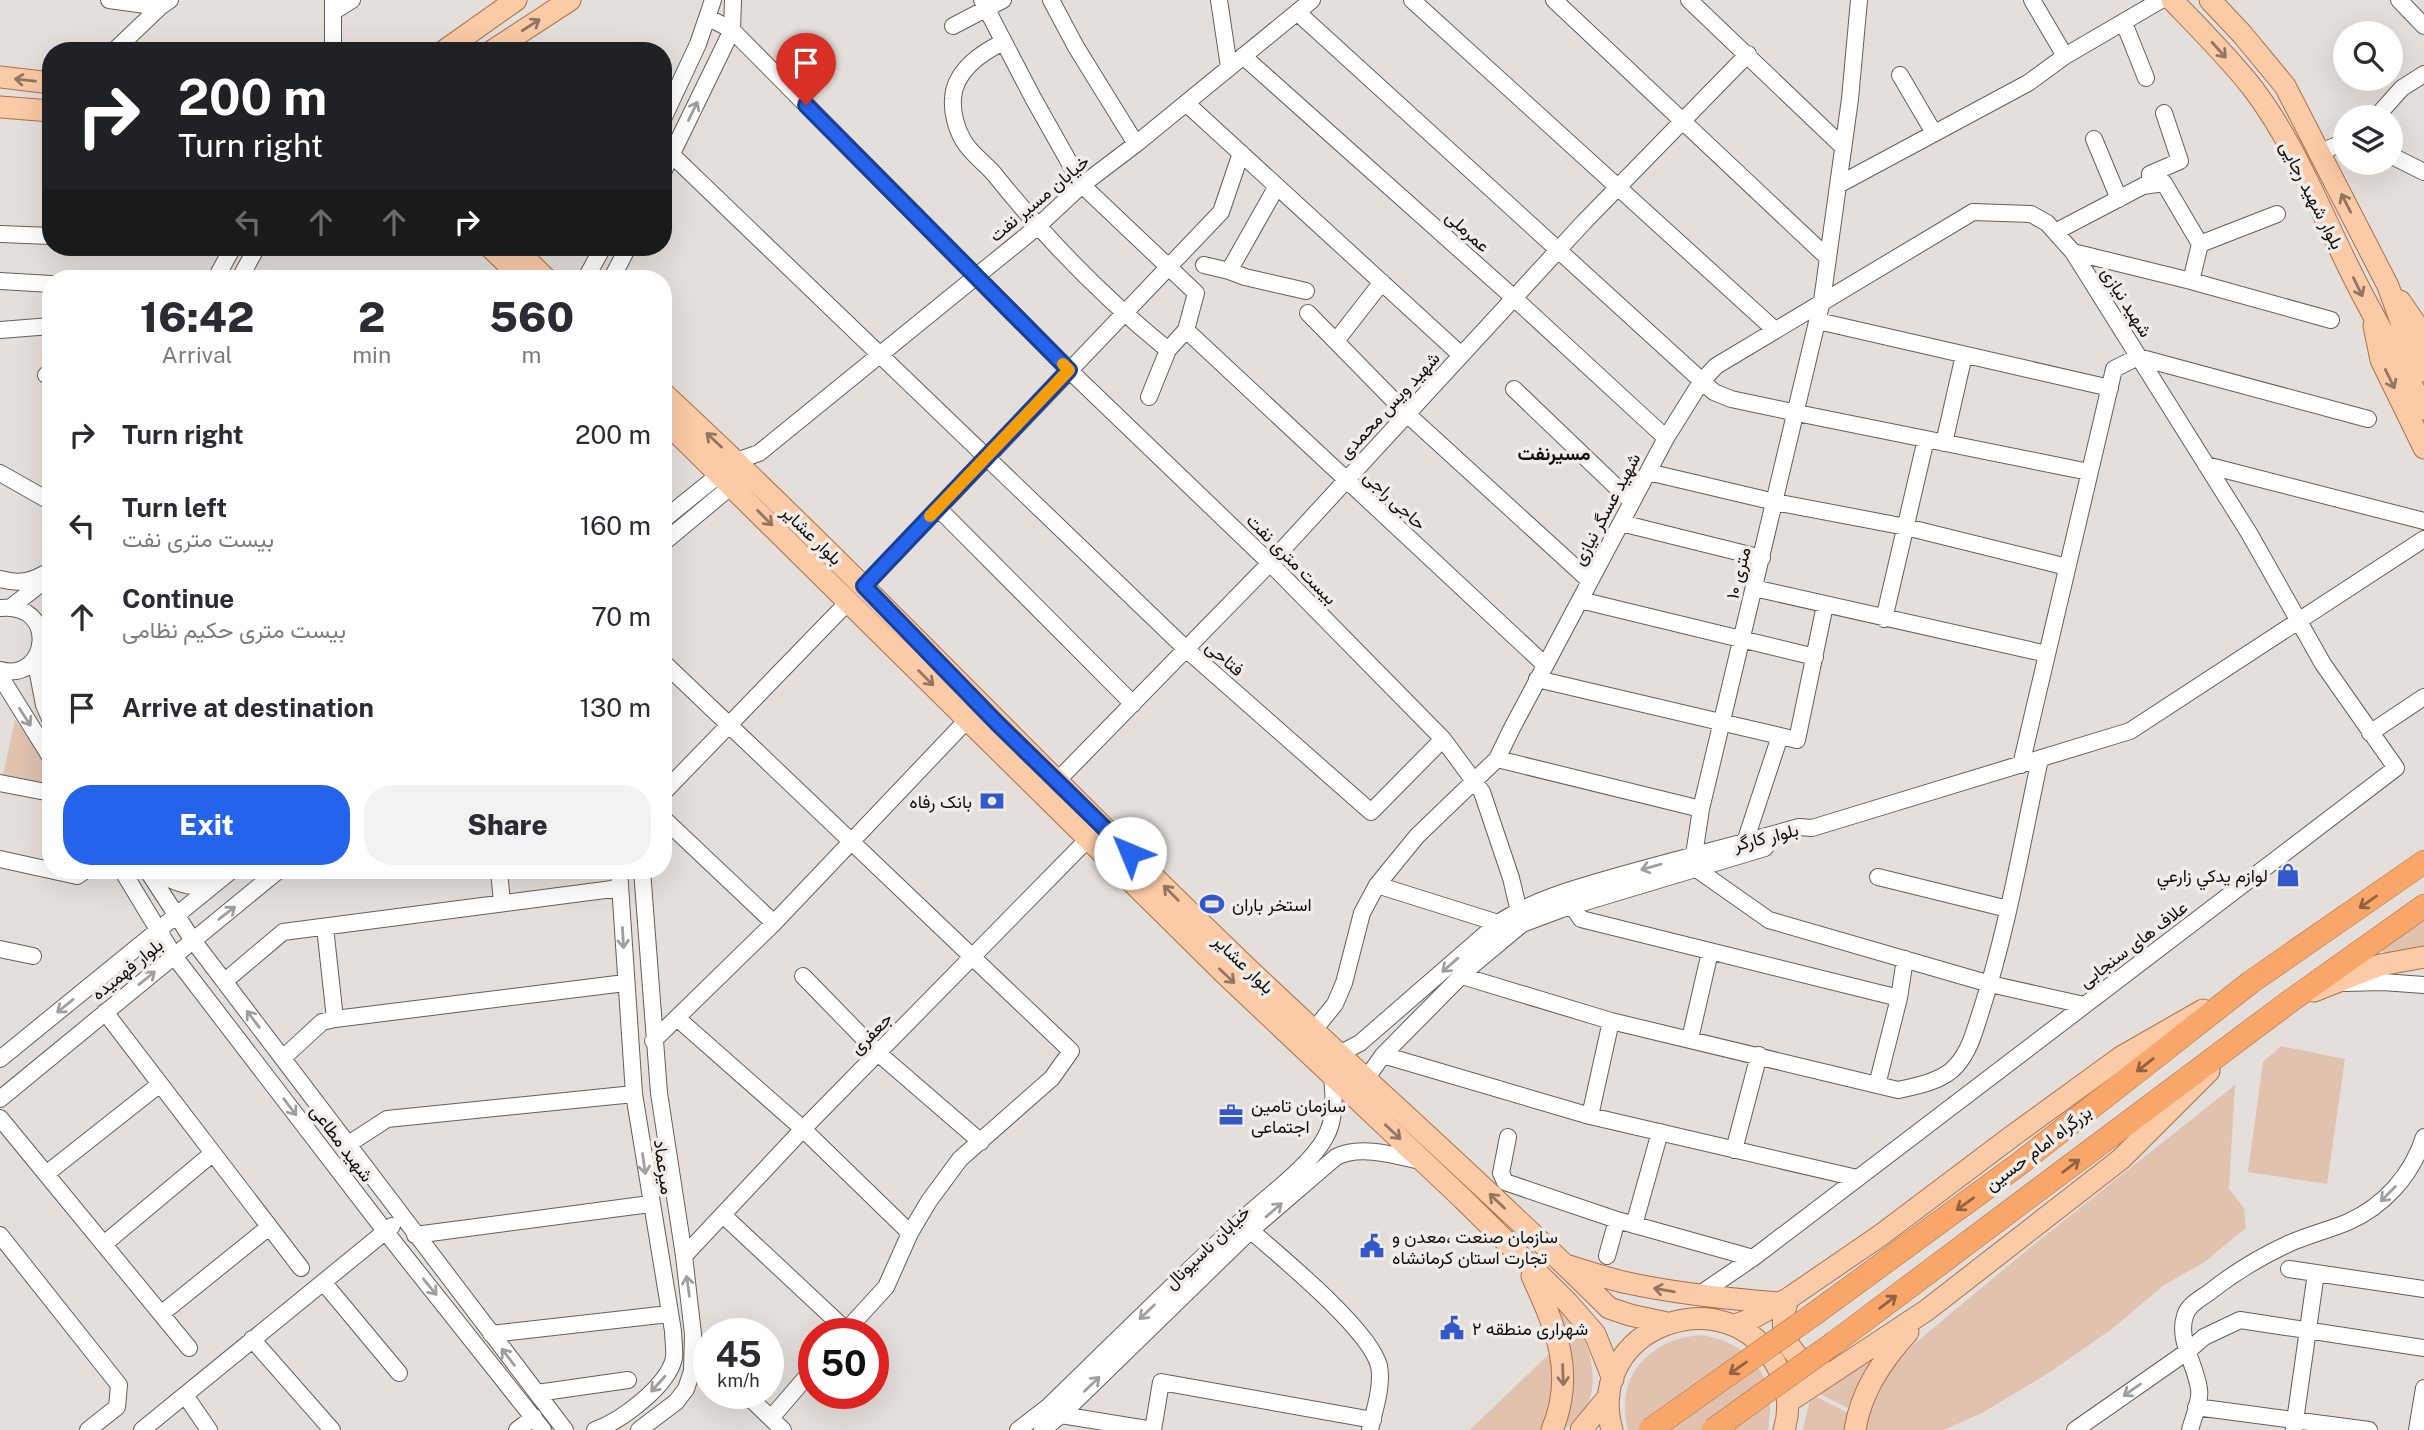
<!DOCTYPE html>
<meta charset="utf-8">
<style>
body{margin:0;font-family:"Public Sans",Vazirmatn,sans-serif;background:#f2f2f3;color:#2b2b33;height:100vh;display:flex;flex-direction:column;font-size:26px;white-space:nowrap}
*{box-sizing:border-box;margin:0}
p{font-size:23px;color:#7c7c81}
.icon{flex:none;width:38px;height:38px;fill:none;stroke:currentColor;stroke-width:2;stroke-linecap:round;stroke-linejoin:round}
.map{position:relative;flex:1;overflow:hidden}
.side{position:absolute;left:42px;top:270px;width:630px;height:609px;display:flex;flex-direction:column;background:#fff;border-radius:28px;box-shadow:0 7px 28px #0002}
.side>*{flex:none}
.top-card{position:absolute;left:42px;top:42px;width:630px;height:214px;border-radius:28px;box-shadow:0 7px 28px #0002;background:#202124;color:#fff;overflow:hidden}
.fabs{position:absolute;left:2333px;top:21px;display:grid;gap:14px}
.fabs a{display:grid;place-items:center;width:70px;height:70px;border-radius:50%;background:#fff;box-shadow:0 7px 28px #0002;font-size:35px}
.speed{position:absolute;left:693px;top:1318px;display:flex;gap:14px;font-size:35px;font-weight:700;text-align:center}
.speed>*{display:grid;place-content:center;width:91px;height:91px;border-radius:50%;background:#fff;box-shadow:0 7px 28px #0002;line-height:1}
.speed small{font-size:18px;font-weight:400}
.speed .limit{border:10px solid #d22;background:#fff;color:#111}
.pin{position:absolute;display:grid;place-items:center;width:60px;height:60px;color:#fff;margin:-72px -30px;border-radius:50% 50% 50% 0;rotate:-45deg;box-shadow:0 0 7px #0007}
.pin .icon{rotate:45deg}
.me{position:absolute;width:77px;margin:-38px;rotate:315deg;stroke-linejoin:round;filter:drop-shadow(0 0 5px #0008)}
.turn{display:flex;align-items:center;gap:24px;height:147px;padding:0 21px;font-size:32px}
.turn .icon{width:91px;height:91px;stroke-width:2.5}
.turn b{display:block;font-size:49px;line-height:60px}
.lanes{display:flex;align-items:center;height:66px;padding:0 21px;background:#0003;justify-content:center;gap:35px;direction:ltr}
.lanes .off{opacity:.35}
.eta{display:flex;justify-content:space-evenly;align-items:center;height:119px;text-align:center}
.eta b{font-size:42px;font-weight:800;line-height:49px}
.button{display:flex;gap:14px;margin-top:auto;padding:14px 21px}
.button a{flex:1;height:80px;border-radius:28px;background:#2563eb;color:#fff;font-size:28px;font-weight:800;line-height:80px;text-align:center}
.button a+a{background:#f2f2f3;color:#2b2b33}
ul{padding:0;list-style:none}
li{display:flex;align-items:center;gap:21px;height:91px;padding:0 21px}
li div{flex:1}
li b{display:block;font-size:26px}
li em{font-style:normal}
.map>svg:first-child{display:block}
.green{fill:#e0c2af}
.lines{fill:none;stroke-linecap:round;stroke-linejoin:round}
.minor-casing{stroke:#645f5b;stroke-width:18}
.major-casing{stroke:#a8724a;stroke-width:23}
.highway-casing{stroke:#a8724a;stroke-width:24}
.minor{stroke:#fff;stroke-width:16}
.major{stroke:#fbcaa6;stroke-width:21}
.highway{stroke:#f9a66b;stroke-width:23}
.highway-bridge-casing{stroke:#a8724a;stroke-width:24;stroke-linecap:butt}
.highway-bridge{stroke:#f9a66b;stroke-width:23}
.oneway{stroke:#927662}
.oneway2{stroke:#a09f9f}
.oneway3{stroke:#916241}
.route-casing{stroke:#184099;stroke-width:18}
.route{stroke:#2563eb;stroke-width:12}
.slow{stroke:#f59e0b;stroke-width:12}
.labels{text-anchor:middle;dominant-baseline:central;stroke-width:7;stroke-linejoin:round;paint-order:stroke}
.street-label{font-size:18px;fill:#12100e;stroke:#f2ece8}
.poi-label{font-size:18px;fill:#12100e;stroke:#f2ece8;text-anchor:start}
.neighbourhood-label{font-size:19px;font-weight:bold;fill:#12100e;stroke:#f2ece8}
</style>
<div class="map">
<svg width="2424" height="1430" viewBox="0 0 2424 1430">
<rect width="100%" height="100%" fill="#e5dfdb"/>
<path class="green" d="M15,720L51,769V785L3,775Z
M2424,915V949L2387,953L2383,952L2382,948Z
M2281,1046L2345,1059L2327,1184L2248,1172L2263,1062Z
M2235,1085L2229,1189L2244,1208L2246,1228L2203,1263L2164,1285L2112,1329L2047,1374L1982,1413L1944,1430H1862L1869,1404L1890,1370L1914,1344L2027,1250Z
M1550,1299C1558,1307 1567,1314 1574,1322C1593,1345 1601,1392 1581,1416C1576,1421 1569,1426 1563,1430H1560Z
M1702,1335C1754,1344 1777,1379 1768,1430H1628C1614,1377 1649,1338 1702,1335Z
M1553,1350L1557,1372L1544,1430H1470Z
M1882,1351L1862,1375L1848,1408L1820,1394Z
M1817,1397L1848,1413L1845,1430H1803L1809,1403Z"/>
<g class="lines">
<g class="minor-casing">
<path id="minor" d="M109,0L160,7
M333,0V51
M982,0L1033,98L1082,185L1196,293L1186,330
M1051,0L1076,47L1136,144
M1219,0L1229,67
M1412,0L1775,330
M1554,0L1828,258
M1689,0L1843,147
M1859,0L1850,99L1822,301L1701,809L1694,855L1695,868L1769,920L1990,984L2084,1005
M2032,0L2065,56
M2399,0L2424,26
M333,12L352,0
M1297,12L1714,392L1731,399L1797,413L2089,472
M709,18L732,30L1069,370L1270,563L1443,739L1482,792L1511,878L1522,924
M2124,23L2146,78
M953,26L1003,0
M1004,42C982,52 954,71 953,99C952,112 956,128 963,140C970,153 986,164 995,175C1047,240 1104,298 1168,350
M114,51L160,7L170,0
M1243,56L1514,298L1666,438
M1900,75L1934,133
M1186,103L1461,355
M2376,117L2402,88L2424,74
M663,119L698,44L713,0
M2094,139L2119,199
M2320,152L2345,142
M672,155L1186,649L1371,812L1443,739
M2390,155L2424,172
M663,172L732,30L733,0
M1838,185L2028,83L2065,56L2161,0
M2150,185V174L2180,161L2164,113
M2055,232L2143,186L2164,183L2200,244
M0,234L51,236
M2073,252L2191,281L2331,320
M1204,265L1229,271L1277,186
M1229,271L1245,277L1306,291
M216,278L233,247
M240,278L257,247
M586,278L603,247
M612,278L628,247
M0,281L51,284
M2191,281L2200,244L2277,214
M1308,313L1407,414L1590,581
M1818,321L2110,388
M0,330L51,326
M1336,341L1382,282
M46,375L51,378
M1514,389L1632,502
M1149,397L1168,350L1186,330L1545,665
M1944,443L1964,355
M2206,465L2424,521
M1648,472L1775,502L1906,527L2067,567
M0,473L51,502
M938,508L1133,704
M663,520L736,461L759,453L1037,227L1082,185L1136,144L1312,0
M1621,523L1762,558
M663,543L740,479
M0,579C21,585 33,581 51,570
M864,586L1221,212L1241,153
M1754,588L2047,654
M1580,600L1815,657
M11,607L47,579
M0,608C59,602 49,683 0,670
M1884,619L1926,439
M35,658L44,705L51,721
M663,662L1071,1051L1052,1078L960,1159L929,1201L910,1233L886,1287L843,1334
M0,676L51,758
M1537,679L1797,740L1825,605
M2370,733L2424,697
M1497,759L1701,809
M2021,765L2114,369L2138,357L2368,419
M1057,781L1270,563L1584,222L1748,54
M0,783L51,793
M663,793L849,601
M663,818L774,923
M1745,842L1780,736
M0,859L77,876L86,870
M122,870L174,956L385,1231L543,1430
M147,870L192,939L565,1430
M154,870C172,882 193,891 214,884
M499,870L502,903
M1878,877L2008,909
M1377,885L1498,923
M1572,906L1581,919L1899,998
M325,927L335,1019
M0,949L33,956
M803,976L878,1053L981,1142
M1462,976L1611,1021L1898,1090C1917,1086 1943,1081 1956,1066C1971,1049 1975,1029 1982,1008C2008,927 2022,842 2040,759
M225,981L283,932L620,888
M2345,983L2383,982L2424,985
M105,1012L301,1268
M677,1018L803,1129L910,1233
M1611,1021L1590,1116L1857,1178
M1314,1030L1335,1004L1344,983L1362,913L1377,885L1417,836L1497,759L1511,730L1666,438L1701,382L1716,366L1973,212L2031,214L2047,223L2073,252L2249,533L2323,664L2396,768L1753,1258L1697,1296
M1690,1039L1710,952
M653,1041L774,923L967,720
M1339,1054L1360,1043L1498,923C1535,899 1576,888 1618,876C1678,859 1739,844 1799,827L1812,828L2130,731L2424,539
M1383,1055L1590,1116
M283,1058L322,1022L335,1019L625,983
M0,1059L232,870
M1366,1079L1383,1055L1468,969L1522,924L1562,909L1765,848
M1877,1085L1899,998L1905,959
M0,1099L279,870
M0,1118L189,1348
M1508,1137L1501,1173L1505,1182L1617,1220L1753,1258
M347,1145L387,1119L634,1094
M1734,1150L1759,1055
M46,1174L160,1084
M723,1215L846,1330
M1243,1224C1275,1252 1370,1329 1379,1366C1383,1386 1374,1411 1370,1430
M1634,1225L1660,1132
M0,1235L119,1385L117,1407L88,1430
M415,1235L650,1204
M104,1244L213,1153
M684,1256L803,1129L1088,839
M1607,1256L1617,1220
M2289,1269L2424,1289
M324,1283L399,1373
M161,1314L269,1227
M491,1334L669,1314
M252,1339L332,1430
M537,1393L628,1380
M738,1393L754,1402L783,1430
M185,1395L209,1430
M2196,1407L2369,1430
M1061,1415L1153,1430
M771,1418L814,1368
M2294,1428L2316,1273
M142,1430L392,1226
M517,1430L534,1417
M595,1430C621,1421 668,1386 674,1358C675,1350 673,1339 673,1331L634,1094L619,870
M639,1430L676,1402L686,1389L692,1371L693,1334L684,1256L659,1093L642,870
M1018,1430L1049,1406C1113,1344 1176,1281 1241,1221C1266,1197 1309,1167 1325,1138C1336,1119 1334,1096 1332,1076
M1042,1430L1061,1415L1250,1231L1336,1157C1360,1144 1398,1156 1424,1162
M1153,1430L1161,1382L1373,1420
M2075,1430L2188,1351L2204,1337L2240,1320L2424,1348
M2190,1430C2193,1418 2201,1401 2199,1389C2196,1365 2177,1340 2185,1316C2188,1304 2202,1298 2211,1291C2235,1272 2260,1257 2288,1244C2308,1235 2329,1230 2348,1222C2384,1206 2412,1175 2424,1137
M2417,1430L2424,1388"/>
</g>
<g class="major-casing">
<path id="major" d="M2172,0C2199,28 2227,56 2251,86C2293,140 2319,208 2349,268C2372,316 2400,361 2424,409
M2210,0L2242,34L2285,86L2388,286L2404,330L2424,371
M444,51L516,0
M492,51L570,0
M0,77L51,83
M0,107L51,111
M490,247L522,278
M514,247L545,278
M2400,301L2424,336
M2374,326L2381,360L2424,448
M663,393C860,576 1044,773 1238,959C1361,1077 1489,1189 1609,1308L1630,1315L1667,1323
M663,419L1226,975L1463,1199L1568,1303L1595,1334L1613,1379
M2314,991L2380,965L2424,957
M1569,1266C1589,1272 1608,1279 1628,1283C1678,1294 1729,1299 1780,1303
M1532,1276C1556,1329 1576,1373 1552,1430
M1789,1298C1775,1329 1788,1359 1822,1370
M1735,1325L1749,1320L1789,1298L1881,1235L2011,1137L2121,1057L2203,1010
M1788,1402L1927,1310L2121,1159L2209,1071
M1581,1430L1609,1396
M1612,1430C1583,1327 1729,1273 1778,1368C1788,1388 1791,1408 1784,1430
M1855,1430C1861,1391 1882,1361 1908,1332"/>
</g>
<g class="highway-casing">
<path id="highway" d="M1814,1314L2019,1164L2251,982L2424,862
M1834,1343L2289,1002L2424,906"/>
</g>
<use href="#minor" class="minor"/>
<use href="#major" class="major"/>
<use href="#highway" class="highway"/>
<g class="highway-bridge-casing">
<path id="highway-bridge" d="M1650,1430L1814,1314
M1713,1430L1834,1343"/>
</g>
<use href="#highway-bridge" class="highway-bridge"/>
</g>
<defs><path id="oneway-shaft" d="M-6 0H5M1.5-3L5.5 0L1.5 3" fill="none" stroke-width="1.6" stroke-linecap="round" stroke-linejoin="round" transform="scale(1.75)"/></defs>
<g class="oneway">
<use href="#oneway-shaft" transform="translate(531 25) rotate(-33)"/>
<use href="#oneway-shaft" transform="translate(2219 50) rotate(48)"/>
<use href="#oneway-shaft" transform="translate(25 80) rotate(-174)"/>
<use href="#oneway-shaft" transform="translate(2346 203) rotate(-117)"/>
<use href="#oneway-shaft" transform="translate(2358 287) rotate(64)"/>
<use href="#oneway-shaft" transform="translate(2390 379) rotate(64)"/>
<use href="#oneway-shaft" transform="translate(714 440) rotate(-137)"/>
<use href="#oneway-shaft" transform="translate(765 518) rotate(45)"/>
<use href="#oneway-shaft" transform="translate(926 678) rotate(45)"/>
<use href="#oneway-shaft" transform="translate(1171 893) rotate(-135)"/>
<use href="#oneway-shaft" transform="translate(1227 976) rotate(44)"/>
<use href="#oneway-shaft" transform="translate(1393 1132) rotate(43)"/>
<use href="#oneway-shaft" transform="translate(1497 1201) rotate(-136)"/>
<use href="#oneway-shaft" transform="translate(1664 1290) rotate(-170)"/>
<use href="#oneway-shaft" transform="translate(1563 1375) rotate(88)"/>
</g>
<g class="oneway2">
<use href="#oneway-shaft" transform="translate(693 111) rotate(-64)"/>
<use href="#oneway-shaft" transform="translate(25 717) rotate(57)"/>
<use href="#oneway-shaft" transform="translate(1651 867) rotate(164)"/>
<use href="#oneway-shaft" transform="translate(227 913) rotate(-38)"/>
<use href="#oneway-shaft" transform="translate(623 938) rotate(87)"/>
<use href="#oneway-shaft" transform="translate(1450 965) rotate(139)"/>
<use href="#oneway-shaft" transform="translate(147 978) rotate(-39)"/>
<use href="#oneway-shaft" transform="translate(65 1006) rotate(141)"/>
<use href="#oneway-shaft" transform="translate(253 1019) rotate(-127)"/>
<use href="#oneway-shaft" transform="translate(290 1107) rotate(53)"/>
<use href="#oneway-shaft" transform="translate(644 1164) rotate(82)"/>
<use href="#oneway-shaft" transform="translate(2388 1194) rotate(135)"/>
<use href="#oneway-shaft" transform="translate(1274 1210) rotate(-41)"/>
<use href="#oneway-shaft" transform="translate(688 1286) rotate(-98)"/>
<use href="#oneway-shaft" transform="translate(430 1287) rotate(51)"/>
<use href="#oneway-shaft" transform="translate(1147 1312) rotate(136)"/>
<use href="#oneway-shaft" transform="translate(508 1357) rotate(-128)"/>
<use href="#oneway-shaft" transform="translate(658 1384) rotate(132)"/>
<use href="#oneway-shaft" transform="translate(1092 1384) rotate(-44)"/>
<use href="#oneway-shaft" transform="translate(2132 1390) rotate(145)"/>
</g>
<g class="oneway3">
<use href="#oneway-shaft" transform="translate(2368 902) rotate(145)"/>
<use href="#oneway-shaft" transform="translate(2145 1065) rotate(142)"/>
<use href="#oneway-shaft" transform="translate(2071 1166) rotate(-37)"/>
<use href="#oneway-shaft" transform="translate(1965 1204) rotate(144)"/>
<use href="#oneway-shaft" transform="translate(1888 1302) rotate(-37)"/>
<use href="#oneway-shaft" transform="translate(1738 1368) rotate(145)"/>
</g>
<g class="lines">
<g class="route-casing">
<path id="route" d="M806,105L1069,370L864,586L997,723L1130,853"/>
</g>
<use href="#route" class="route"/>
<path class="slow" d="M930,516L1069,370L1063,364"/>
</g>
<defs>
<g id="bank-bare" transform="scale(1.89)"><path d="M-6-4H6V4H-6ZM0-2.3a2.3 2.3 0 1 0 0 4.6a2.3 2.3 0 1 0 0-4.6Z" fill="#3159c9" stroke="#f2ece8" stroke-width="2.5" paint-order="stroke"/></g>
<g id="shop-bare" transform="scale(1.89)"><path d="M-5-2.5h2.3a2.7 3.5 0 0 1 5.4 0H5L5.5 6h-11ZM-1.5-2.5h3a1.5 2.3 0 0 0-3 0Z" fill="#3159c9" stroke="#f2ece8" stroke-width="2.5" paint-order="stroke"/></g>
<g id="stadium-bare" transform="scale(1.89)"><path d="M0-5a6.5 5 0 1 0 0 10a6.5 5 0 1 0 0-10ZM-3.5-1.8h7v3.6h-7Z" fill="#3159c9" stroke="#f2ece8" stroke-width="2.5" paint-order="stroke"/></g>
<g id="office-bare" transform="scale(1.89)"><path d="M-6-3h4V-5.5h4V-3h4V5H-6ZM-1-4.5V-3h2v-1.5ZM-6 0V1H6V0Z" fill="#3159c9" stroke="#f2ece8" stroke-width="2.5" paint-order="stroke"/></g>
<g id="civic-bare" transform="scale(1.89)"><path d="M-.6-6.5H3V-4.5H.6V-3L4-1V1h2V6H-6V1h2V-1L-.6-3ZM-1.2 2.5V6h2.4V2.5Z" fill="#3159c9" stroke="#f2ece8" stroke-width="2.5" paint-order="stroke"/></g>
</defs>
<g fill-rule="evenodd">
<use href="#bank-bare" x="992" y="801"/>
<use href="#shop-bare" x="2288" y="875"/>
<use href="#stadium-bare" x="1212" y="904"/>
<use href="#office-bare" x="1231" y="1115"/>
<use href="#civic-bare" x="1372" y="1246"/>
<use href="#civic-bare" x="1452" y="1328"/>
</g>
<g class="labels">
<g class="street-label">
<text transform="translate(2312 195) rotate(63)">بلوار شهید رجایی</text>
<text transform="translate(1039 198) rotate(-40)">خیابان مسیر نفت</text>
<text transform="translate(1468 231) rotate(42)">عمرملی</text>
<text transform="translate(2127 302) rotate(58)">شهید نیازی</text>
<text transform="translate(1389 405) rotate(-47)">شهید ویس محمدی</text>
<text transform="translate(1395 500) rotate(43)">حاجی راجی</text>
<text transform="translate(1606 509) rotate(-62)">شهید عسگر نیازی</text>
<text transform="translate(812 535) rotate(44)">بلوار عشایر</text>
<text transform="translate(1292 559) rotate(45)">بیست متری نفت</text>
<text transform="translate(1738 573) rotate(-76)">۱۰ متری</text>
<text transform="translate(1225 658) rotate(41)">فتاحی</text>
<text transform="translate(1766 837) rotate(-14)">بلوار کارگر</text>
<text transform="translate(2133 944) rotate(-37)">علاف های سنجابی</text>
<text transform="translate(1244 964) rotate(44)">بلوار عشایر</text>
<text transform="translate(127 969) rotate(-39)">بلوار فهمیده</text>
<text transform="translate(871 1033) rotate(-45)">جعفری</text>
<text transform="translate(342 1143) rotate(53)">شهید مطاعی</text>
<text transform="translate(2038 1148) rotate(-37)">بزرگراه امام حسین</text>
<text transform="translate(664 1167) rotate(82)">میرعماد</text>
<text transform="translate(1207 1247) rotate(-44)">خیابان ناسیونال</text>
</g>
<g class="poi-label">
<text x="972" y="801" text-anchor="end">بانک رفاه</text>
<text x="2268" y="875" text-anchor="end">لوازم يدكي زارعي</text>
<text x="1232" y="904">استخر باران</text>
<text x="1251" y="1105">سازمان تامین<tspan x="1251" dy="21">اجتماعی</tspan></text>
<text x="1392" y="1236">سازمان صنعت ،معدن و<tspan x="1392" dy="21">تجارت استان کرمانشاه</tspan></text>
<text x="1472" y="1328">شهراری منطقه ۲</text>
</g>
<g class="neighbourhood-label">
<text x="1554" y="453">مسیرنفت</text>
</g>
</g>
</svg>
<div class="fabs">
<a><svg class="icon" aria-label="search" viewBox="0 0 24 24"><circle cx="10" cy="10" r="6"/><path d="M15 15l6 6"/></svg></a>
<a><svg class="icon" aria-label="layers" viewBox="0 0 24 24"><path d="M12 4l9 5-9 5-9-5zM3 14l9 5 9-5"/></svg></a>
</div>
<div class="speed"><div>45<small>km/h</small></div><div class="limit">50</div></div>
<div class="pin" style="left:806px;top:105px;background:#d93025"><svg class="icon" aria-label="arrive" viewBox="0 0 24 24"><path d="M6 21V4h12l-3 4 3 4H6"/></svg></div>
<svg class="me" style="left:1130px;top:853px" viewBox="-20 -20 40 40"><circle r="19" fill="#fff"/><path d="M0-13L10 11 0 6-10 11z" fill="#2563eb"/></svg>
<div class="top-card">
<div class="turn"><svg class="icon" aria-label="right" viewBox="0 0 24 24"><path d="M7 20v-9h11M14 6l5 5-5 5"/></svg><div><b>200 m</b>Turn right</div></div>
<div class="lanes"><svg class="icon off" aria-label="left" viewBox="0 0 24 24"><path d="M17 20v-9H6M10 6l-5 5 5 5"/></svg><svg class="icon off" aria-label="ahead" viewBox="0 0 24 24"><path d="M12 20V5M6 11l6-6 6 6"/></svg><svg class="icon off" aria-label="ahead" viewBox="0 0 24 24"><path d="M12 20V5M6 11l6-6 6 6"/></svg><svg class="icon" aria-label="right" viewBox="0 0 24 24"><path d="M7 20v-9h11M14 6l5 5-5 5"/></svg></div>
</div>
<section class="side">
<div class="eta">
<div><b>16:42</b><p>Arrival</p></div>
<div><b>2</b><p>min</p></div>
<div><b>560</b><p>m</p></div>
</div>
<ul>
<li><svg class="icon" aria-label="right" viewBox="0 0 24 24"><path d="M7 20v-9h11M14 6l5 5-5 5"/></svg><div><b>Turn right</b></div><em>200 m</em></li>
<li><svg class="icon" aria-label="left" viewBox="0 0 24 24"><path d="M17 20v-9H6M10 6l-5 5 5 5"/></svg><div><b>Turn left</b><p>بیست متری نفت</p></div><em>160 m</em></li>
<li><svg class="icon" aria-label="ahead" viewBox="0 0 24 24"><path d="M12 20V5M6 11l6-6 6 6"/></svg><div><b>Continue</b><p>بیست متری حکیم نظامی</p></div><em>70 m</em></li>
<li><svg class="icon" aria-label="arrive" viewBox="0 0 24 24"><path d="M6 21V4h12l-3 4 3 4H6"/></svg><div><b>Arrive at destination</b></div><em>130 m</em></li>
</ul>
<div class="button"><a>Exit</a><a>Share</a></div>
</section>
</div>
